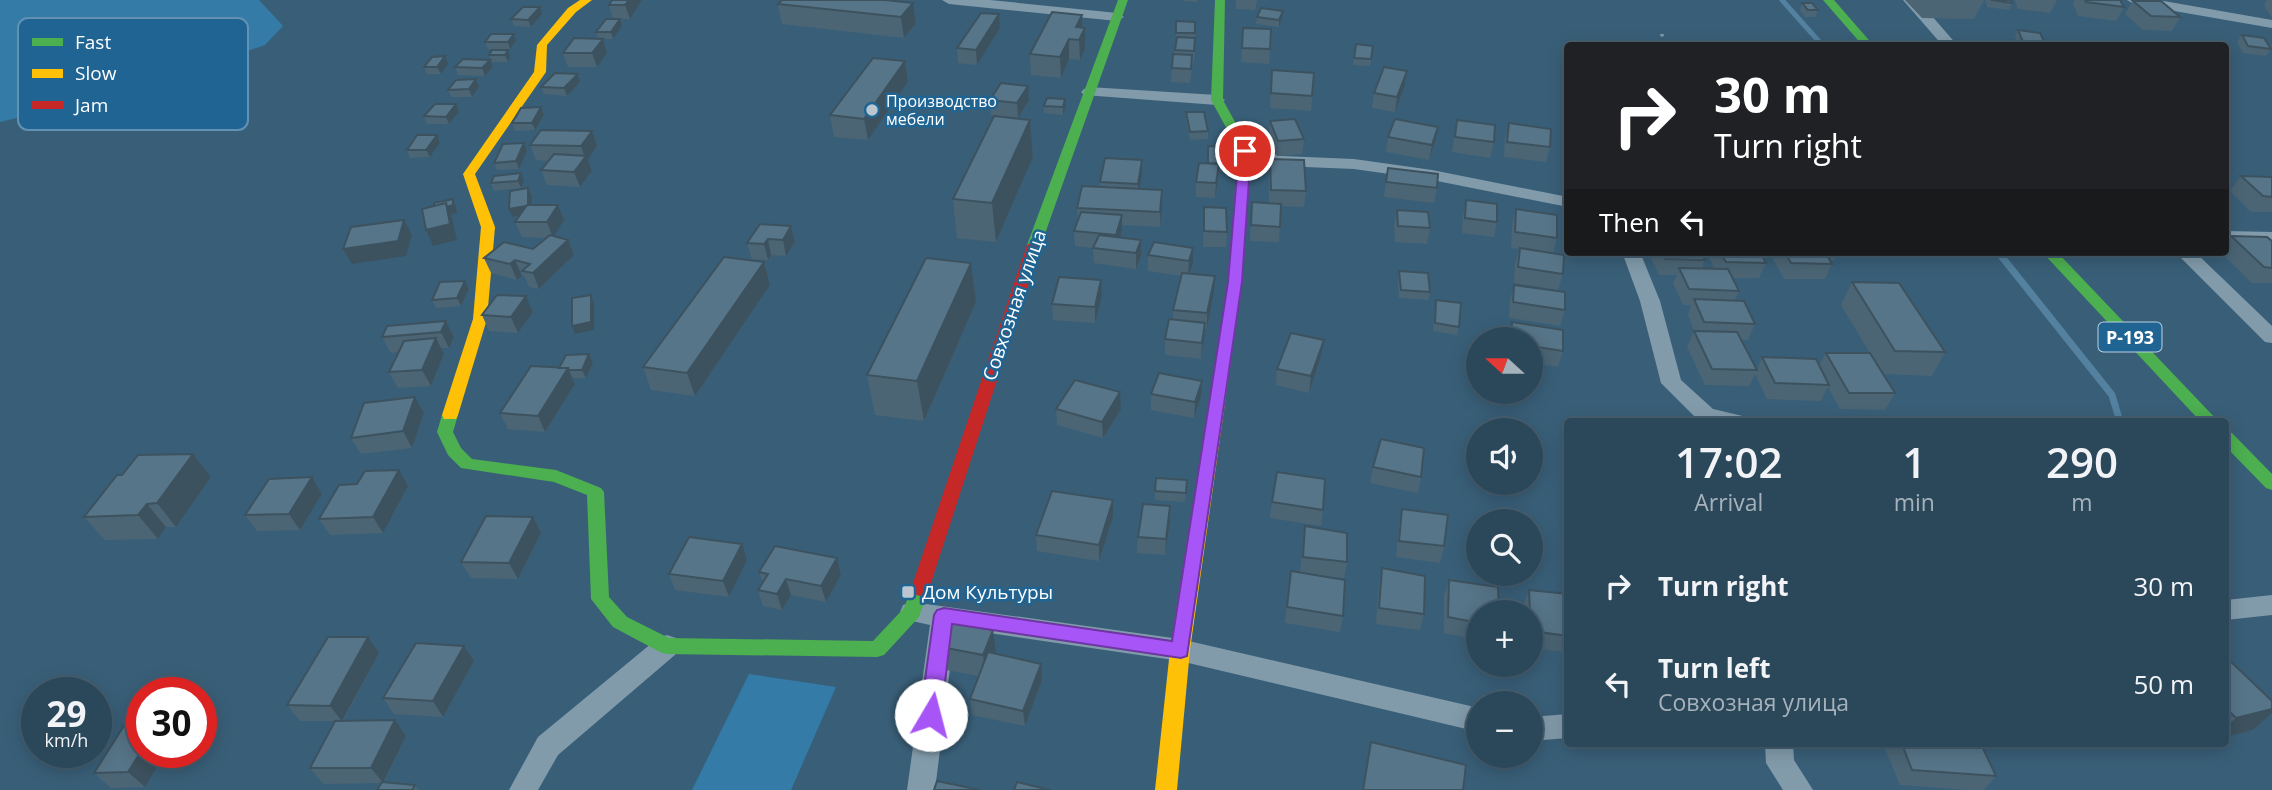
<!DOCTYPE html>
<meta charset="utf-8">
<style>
body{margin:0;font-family:"Open Sans",sans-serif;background:#375163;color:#f1f3f6;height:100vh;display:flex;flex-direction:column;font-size:26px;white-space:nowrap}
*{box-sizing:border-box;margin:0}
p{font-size:23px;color:#a6b2bb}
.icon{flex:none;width:38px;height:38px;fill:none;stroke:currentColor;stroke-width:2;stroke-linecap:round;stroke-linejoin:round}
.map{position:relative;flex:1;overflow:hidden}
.details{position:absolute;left:1564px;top:418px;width:665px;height:329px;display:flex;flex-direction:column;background:#2b475a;border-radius:7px;box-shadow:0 4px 18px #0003,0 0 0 2px #475f70}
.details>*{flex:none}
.hud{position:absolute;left:1564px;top:42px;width:665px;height:214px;border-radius:7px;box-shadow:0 4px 18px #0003,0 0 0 2px #475f70;background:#202124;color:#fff;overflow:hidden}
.needle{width:46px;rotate:291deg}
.buttons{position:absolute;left:1466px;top:327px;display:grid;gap:14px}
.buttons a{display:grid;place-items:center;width:77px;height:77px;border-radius:50%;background:#2b475a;box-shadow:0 4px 18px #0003,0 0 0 2px #475f70;font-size:35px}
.speed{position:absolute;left:21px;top:677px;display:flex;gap:14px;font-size:35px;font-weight:700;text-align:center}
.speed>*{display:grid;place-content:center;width:91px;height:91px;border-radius:50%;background:#2b475a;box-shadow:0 4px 18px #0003,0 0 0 2px #475f70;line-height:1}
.speed small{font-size:18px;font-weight:400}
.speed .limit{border:10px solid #d22;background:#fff;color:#111}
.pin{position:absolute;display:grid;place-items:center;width:60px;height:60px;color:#fff;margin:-30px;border:4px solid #fff;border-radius:50%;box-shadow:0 2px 7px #0007}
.me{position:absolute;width:77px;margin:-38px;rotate:8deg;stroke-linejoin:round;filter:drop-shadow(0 0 5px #0008)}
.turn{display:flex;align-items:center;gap:24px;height:147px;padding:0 35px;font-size:32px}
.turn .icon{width:91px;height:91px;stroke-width:2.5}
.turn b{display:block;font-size:49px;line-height:60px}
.then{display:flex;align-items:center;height:66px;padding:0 35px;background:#0003;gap:14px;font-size:26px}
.eta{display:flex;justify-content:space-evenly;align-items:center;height:119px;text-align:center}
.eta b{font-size:42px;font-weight:600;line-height:49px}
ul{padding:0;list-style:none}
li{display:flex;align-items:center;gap:21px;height:98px;padding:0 35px}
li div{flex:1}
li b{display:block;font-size:26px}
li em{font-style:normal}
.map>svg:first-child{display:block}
.green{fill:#347ba8}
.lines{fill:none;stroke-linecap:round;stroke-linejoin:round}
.stream-far1{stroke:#53819f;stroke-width:5}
.stream{stroke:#53819f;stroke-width:7}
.path{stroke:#829bab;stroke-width:3.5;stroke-dasharray:2.5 3.5;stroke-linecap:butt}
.lane{stroke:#829bab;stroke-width:10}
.street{fill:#829bab;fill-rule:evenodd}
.fast{fill:#4caf50;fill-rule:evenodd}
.slow{fill:#ffc107;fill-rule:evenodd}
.jam{fill:#c62828;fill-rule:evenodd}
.wall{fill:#4b6575}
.shaded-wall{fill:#3d525f}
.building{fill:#577588;stroke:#3d525f;stroke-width:2}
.route{fill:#a855f7;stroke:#6d37a1;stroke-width:2}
.poi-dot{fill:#bac7d0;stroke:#1f6492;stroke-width:2.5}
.labels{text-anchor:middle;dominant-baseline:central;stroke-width:5;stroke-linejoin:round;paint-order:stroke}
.far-poi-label{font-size:16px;fill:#fff;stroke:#1f6492;text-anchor:start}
.shield{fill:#1f6492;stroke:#bcd0de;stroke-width:2}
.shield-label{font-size:18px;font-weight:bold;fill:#fff}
.street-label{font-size:19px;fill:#fff;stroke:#1f6492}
.poi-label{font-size:19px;fill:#fff;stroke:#1f6492;text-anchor:start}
.key{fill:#1f6492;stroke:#6292b3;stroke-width:2}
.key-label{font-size:19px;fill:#fff}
</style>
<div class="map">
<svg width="2272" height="790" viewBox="0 0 2272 790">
<rect width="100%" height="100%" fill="#395f78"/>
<path class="green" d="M0,0H259L283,26L265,45L117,94L0,122Z
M749,674L836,687L791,790H692Z"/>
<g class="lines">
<path class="stream-far1" d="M1782,0L1823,46"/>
<path class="stream" d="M1998,252L2112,395L2120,422"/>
<path class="path" d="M1662,34V46"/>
<path class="lane" d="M2226,236L2272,237"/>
<path class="street" d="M942,0H990L1117,13L1124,17L1117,21L949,4Z
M1903,0H1918L1958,46H1943Z
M2127,0H2158L2272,20V28L2134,4Z
M1089,87L1217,95L1225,100L1217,105L1084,95L1081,92L1084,89Z
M1245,146L1282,156L1354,159L1432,170L1568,197V207L1432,180L1354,169L1281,166L1239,155L1237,151Z
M1622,252H1640L1660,301L1681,380L1713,409L1747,417L1750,422L1698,420L1661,383L1640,301Z
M2175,252H2195L2272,326V343L2265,342Z
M2272,595V615L2226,620V600Z
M912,602L1180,639L1479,708V732L1180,661L955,628L935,790H907L930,625L903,619L900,612L903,605Z
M667,635L676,638L680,646L676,654L558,755L538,790H509L538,737L658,638Z
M1568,714V738L1531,741V717Z
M1765,744H1793L1794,760L1813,790H1783L1766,763Z"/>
<path class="fast" d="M1118,0H1128L1041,245L1034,249L1029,248L1027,245Z
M1215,0H1225L1223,100L1251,151L1242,282L1226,396L1218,401L1210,396L1228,282L1239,151L1211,100Z
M1823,0H1834L1874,46H1863Z
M2042,252H2057L2219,422H2201Z
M450,409L458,415L453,432L461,448L472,459L556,470L601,488L604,492L609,597L627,617L669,638L873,641L904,608L913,584L920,582L927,584L929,589L919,617L884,655L877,657L667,654L660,652L613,627L591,599L587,495L554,482L461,468L448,455L437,432L442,415Z
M2226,431L2232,433L2272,474V490L2266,488L2226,447Z"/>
<path class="slow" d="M580,0H592L576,12L547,45L546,72L475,174L495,227L487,319L458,415L456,419H444L442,415L473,319L481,227L463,174L534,72L537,45L568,8Z
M1218,391L1226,396L1190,650L1177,790H1155L1170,650L1210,396Z"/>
<path class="jam" d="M1034,241L1041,245L929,589L927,594L920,596L913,594L911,589L1027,245Z"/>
</g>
<path class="wall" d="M642,0L630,19H613L609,5Z
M1184,0H1197V2L1184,1Z
M1236,0H1257L1255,10L1236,9Z
M1905,0H1984L1974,19L1922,18Z
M1985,0H2011L2012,3L2009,10L1987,7Z
M2015,0H2057L2050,13L2018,9Z
M2075,0H2120L2124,7L2116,21L2078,16L2073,3Z
M2267,0H2272V18L2264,5Z
M2133,1L2180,17L2172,31L2143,30L2125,14Z
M913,3L916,23L904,38L782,24L778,4Z
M1802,3L1818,10L1815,17H1805L1800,10Z
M540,7L542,14L531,27L514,26L511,19Z
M1082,15L1083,28H1085V49L1080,60L1069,59L1061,78L1031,75L1030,54Z
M1257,17L1282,18L1279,27L1256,24Z
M1176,21L1195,22V52L1193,66H1192L1190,83L1171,82L1172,68L1176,40Z
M622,26L613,39H603L607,53L597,67H568L563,53L598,39L596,32Z
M1000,28L977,65L958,63L957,48Z
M1243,28L1270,49L1269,64L1241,62Z
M2018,30L2046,45L2045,46H2018L2015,37Z
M514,34L516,41L510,49H488L485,42Z
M2242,35L2271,49L2266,56L2243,53L2237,42Z
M1356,44L1373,46L1370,66L1353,65Z
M508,50L510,57L508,62H492L489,55Z
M905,61L908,82L868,140L834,137L830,115Z
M448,64L441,74H427L424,67Z
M455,67H493L485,76L458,75Z
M1272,70L1314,73L1311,111L1270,108Z
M1407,71L1405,85L1395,112L1372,108L1374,93Z
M578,74L580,82L567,96L544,94L541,87Z
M479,87L472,97H451L448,90Z
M1065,99L1066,107L1063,115L1044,113V106Z
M990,100H1029L1018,118L991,115Z
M459,112L449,124H427L424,116Z
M1186,112L1208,131V139L1190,140L1186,120Z
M544,115L535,130L515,131L512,123Z
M1030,120L1033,157L996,242L957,238L953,199Z
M1457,120L1494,142L1490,158L1452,152Z
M1270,121L1304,139L1302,154L1277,156L1269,136Z
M1509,123L1550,147L1546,162L1504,157L1505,138Z
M592,131L597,146L588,160L592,171L580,187L547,185L541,170L549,161L536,160L530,145Z
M437,135L440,143L430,157L410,158L407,150Z
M1388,137L1435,142L1429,160L1386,152Z
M524,143L527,151L519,169L497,170L494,163Z
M1229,147L1228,171H1218L1215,198L1196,197V182L1208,164Z
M1568,150V182L1565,181V160Z
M1270,159L1306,191L1304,207L1281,206L1279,242L1250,241L1252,202L1269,203V174Z
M1142,160V175L1140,189L1162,190L1160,227L1122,225V231L1120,237L1141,256L1136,269L1094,263L1093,248L1075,246L1074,231L1078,220L1077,208L1100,187V182Z
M1388,168L1437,188L1434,203L1384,197Z
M521,173L524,181L521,188L494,191L491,183Z
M2241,176L2272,177V212H2251L2230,191Z
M528,188L532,196L531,205L564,220L554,236L568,240L574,255L539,289L529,287L525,277L522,276L517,280L491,273L484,258L533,249L547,238L522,237L515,222L519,216L512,217L509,209Z
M1466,200L1497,222L1494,237L1462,233L1463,216Z
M1204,207L1227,232L1226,247H1203Z
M1516,209L1557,238L1553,253L1563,274L1558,290L1514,283L1515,264L1519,249L1511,248L1512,225Z
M1397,210L1430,228L1427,244L1395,242L1394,226Z
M791,226L795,242L786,256L771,255L768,260L752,259L747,243Z
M2231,236L2272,241V283H2252L2220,252H2226V243Z
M1154,242L1193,264L1190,273L1214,292L1207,329H1205L1201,359L1165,355V339L1173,320V310L1181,276L1148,271V255Z
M1648,252H1701L1705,260L1702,268L1715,269L1706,252H1760L1766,263L1759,278H1733L1739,291L1734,301L1755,324L1748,340H1741L1757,370L1762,357L1819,366L1826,353H1870L1841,305L1852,282L1945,352L1932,376L1883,374L1895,393L1885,410L1840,409L1828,387L1821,401L1767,399L1755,374L1749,386L1705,385L1687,347L1694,331L1688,315L1691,305H1683L1673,283L1677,275H1659Z
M1769,252H1839L1835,260H1830L1832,264L1825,279H1784Z
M764,262L770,285L695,396L651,390L643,367Z
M971,263L976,302L924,421L875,415L867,375Z
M1399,271L1430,292L1428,300L1399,298L1398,279Z
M465,281L469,289L461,306L436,308L432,300Z
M1514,285L1565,310L1560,326L1509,318L1510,300Z
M1102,296L1095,323L1053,320L1052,304Z
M1436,300L1459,327L1457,335L1433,331Z
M533,312L518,333L489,331L482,315Z
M446,321L454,337L449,348H441L444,354L431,386L398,388L389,372L398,352L391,353L382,337Z
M1512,322L1563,351L1558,367L1531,363V340H1508Z
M589,354L593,363L586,378H572L575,384L545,432L508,429L500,413L559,368Z
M1321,356L1309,393L1276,385L1277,369Z
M1151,394L1201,397L1194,418L1151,410Z
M1056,409H1121L1103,438L1057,425Z
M424,413L412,448L361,454L351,438Z
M1373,467L1421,477L1418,493L1370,483Z
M211,477L176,527H166L158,539L105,540L84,517Z
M1187,480L1185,502L1155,500V491Z
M408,486L383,533L330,535L319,519Z
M322,494L300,530L257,531L245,515Z
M1272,502L1323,510L1321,526L1270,518Z
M1170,506V522L1165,555L1137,553L1138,537Z
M1402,509L1444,546L1440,563L1396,557L1399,525Z
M533,517L541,533L518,579L471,578L461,562Z
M1113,517L1099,561L1037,551L1036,535Z
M1305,526L1347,562L1344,578L1315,575L1343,616L1340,632L1285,623L1291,571L1300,573Z
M837,558L841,575L826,602L791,595L782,610L763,606L758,590L763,582L759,572Z
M747,560L729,597L675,590L669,574Z
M1382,568L1424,614L1420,630L1376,624L1379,584Z
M1449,580L1479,612V640L1444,633V596Z
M1529,590L1568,636V649L1567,652L1531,648V612H1523V606Z
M464,646L474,661L443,717L394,714L383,698Z
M941,647L995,654L1042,680L1025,726L972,715L970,699L979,676L946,670Z
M379,653L343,721L406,736L384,782L415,785L419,790H377L382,783L323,784L310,768L335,721H300L287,705Z
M2226,657L2272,701V713L2253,730L2226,737Z
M125,724L145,787L111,788L94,773Z
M1371,742L1463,790H1362Z
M1883,744H1981L1996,776L1984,790H1968L1900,785Z"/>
<path class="shaded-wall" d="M629,0H642L630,19L625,5Z
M913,3L916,23L904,38L901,17Z
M540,7L542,14L531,27L528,20Z
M1283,11L1282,18L1279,27V20Z
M999,14L1000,28L977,65L976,50Z
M1082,15L1083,32L1085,28V49L1080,60L1079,40L1076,27Z
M620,19L622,26L613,39L611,32Z
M514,34L516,41L510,49L508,42Z
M603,39L607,53L597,67L592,53Z
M1069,39V59L1061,78L1060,57Z
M508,50L510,57L508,62L505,55Z
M445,56L448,64L441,74L437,67Z
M490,60L493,67L485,76L482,68Z
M905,61L908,82L868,140L864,119Z
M1407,71L1405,85L1395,112L1397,97Z
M578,74L580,82L567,96L564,88Z
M476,79L479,87L472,97L469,89Z
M1028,86L1029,100L1018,118L1017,103Z
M1065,99L1066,107L1063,115V107Z
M456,104L459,112L449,124L446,117Z
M541,107L544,115L535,130L532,123Z
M1030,120L1033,157L996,242L992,203Z
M1438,127L1435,142L1429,160L1432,145Z
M592,131L597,146L588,160L592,171L580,187L574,172L585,158L581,146Z
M437,135L440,143L430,157L426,150Z
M524,143L527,151L519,169L516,161Z
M1142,160V175L1138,199V184Z
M1219,164L1218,180L1215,198L1216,183Z
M521,173L524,181L521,188L518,181Z
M528,188L532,196L531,214L512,217L509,209Z
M1162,190V205L1160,227V212Z
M453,199L456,207L457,213L451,214L457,240L433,246L426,230Z
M558,205L564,220L553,238L547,222Z
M1122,215V231L1116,250V235Z
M404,220L412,235L406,256L352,264L343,249Z
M791,226L795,242L786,256L783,240Z
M768,239L771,255L768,260L764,244Z
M568,240L574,255L539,289L533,273Z
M1141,240V256L1136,269V253Z
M1193,248V264L1188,277L1189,261Z
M515,260L522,276L517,280L510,264Z
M764,262L770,285L695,396L687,373Z
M971,263L976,302L924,421L917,381Z
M1215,276L1214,292L1207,329V313Z
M1101,280L1102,296L1095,323V307Z
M465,281L469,289L461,306L457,298Z
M591,295L594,303V330L575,334L572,326Z
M526,296L533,312L518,333L511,317Z
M446,321L454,337L449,348L441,332Z
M1205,323L1204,339L1201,359L1202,343Z
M436,338L444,354L431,386L422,370Z
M1324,340L1321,356L1309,393L1311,376Z
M589,354L593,363L586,378L582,370Z
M568,368L575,384L545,432L538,416Z
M1202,381L1201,397L1194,418L1195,402Z
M1120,392L1121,409L1103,438L1102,422Z
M415,397L424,413L412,448L403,431Z
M193,454L211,477L176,527L157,503Z
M399,470L408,486L383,533L373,517Z
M312,477L322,494L300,530L289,514Z
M1113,500V517L1099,561V545Z
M147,504L166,527L158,539L138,515Z
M1170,506V522L1165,555L1166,539Z
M533,517L541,533L518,579L509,563Z
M742,544L747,560L729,597L723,581Z
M837,558L841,575L826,602L821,586Z
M786,579L791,595L782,610L777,594Z
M993,630L996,654L986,678L983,655Z
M368,637L379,653L342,721L330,706Z
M464,646L474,661L443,717L433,701Z
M1041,664L1042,680L1025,726L1023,711Z
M2272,709V713L2253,730L2226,737V727L2236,718Z
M395,720L406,736L383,783L371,768Z
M142,750V752H166L145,787L128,772Z"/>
<path class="building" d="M612,0H629L625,5H609Z
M782,0H885L913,3L901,17L778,4Z
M1991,0H2011L2012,3Z
M2085,0H2120L2124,7L2086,2Z
M2133,1H2161L2180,17L2151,16Z
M1802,3H1812L1818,10H1808Z
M523,7H540L528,20L511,19Z
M1261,8L1283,11L1279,20L1257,17Z
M1052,12L1082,15L1076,27L1085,28L1079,40L1069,39L1060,57L1030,54Z
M981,13L999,14L976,50L957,48Z
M606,19H620L611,32H596Z
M1176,21L1195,22V33H1176Z
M1243,28L1271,29L1270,49L1242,48Z
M2018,30L2040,33L2046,45L2023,42Z
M491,34H514L508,42H485Z
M2242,35L2264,38L2271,49L2248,46Z
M1177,37L1195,38L1194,51L1175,50Z
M574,38L603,39L592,53H563Z
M1356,44L1373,46L1371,59L1354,58Z
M492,50H508L505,55H489Z
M1173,54L1192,55L1191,69L1172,68Z
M445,56L437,67H424L432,57Z
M873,58L905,61L864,119L830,115Z
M463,59L490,60L482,68L455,67Z
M1384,67L1407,71L1397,97L1374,93Z
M1272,70L1314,73L1312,96L1271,93Z
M555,73L578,74L564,88L541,87Z
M476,79L469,89L448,90L456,80Z
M1001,83L1028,86L1017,103L990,100Z
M1047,98L1065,99L1063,107L1044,106Z
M435,104H456L446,117L424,116Z
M541,107L532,123H512L521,108Z
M1186,112H1204L1208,131L1190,132Z
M994,116L1030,120L992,203L953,199Z
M1295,119L1304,139L1278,141L1270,121Z
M1395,119L1438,127L1432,145L1388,137Z
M1457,120L1495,125L1494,142L1455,137Z
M1509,123L1551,129L1550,147L1507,142Z
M541,130L592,131L581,146L530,145Z
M417,135H437L426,150H407Z
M524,143L516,161L494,163L503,144Z
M1208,146L1229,147V164L1208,163Z
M554,154L586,156L574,172L541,170Z
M1105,158L1142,160L1138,184L1100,182Z
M1270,159L1304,160L1306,191L1271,190Z
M1199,163L1219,164L1216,183L1196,182Z
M1388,168L1438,174L1437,188L1386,182Z
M521,173L518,181L491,183L494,176Z
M2241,176L2272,177V197L2263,196Z
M1082,186L1162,190L1160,212L1077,208Z
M528,188V205L526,206L509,209L510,191Z
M453,199V205L447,207L446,203L434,206V203Z
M1466,200L1497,204V222L1465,218Z
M1252,202L1281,204L1280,227L1251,225Z
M446,203L450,224L426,230L422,209Z
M527,205H558L547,222H515Z
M1204,207L1226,208L1227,232L1204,231Z
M1516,209L1557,215V238L1515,232Z
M1397,210L1428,212L1430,228L1398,226Z
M1081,212L1122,215L1116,235L1074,231Z
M404,220L398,241L343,249L351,227Z
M760,224L791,226L783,240L768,239L764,244L747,243Z
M550,235L568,240L533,273L522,271L530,264L515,260L510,264L484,258L504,242L533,249Z
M1099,235L1141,240L1136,253L1093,248Z
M2231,236L2267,237L2272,241V268L2264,267Z
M1154,242L1193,248L1189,261L1148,255Z
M1520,248L1564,255L1563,274L1518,267Z
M1661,252H1701L1705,260L1665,259Z
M1720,252H1760L1766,263L1726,262Z
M1785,252H1825L1832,264L1791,263Z
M724,257L764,262L687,373L643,367Z
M926,258L971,263L917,381L867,375Z
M1679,268L1728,269L1739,291L1689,289Z
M1399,271L1428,273L1430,292L1401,290Z
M1182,273L1215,276L1207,313L1173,310Z
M1059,277L1101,280L1095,307L1052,304Z
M465,281L457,298L432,300L440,282Z
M1852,282L1899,283L1945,352L1895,351Z
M1514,285L1565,292V310L1513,302Z
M497,295L526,296L511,317L482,315Z
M591,295V322L572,326V298Z
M1694,299L1744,301L1755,324L1704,322Z
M1436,300L1461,303L1459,327L1435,323Z
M1169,319L1205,323L1202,343L1165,339Z
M446,321L441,332L382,337L387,326Z
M1512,322L1563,330V351L1531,346V340H1511Z
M1694,331L1737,332L1757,370L1712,369Z
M1291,333L1324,340L1311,376L1277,369Z
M436,338L422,370L389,372L404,341Z
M1826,353H1870L1895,393H1849Z
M589,354L582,370H569L568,368H559L566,355Z
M1762,357L1816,359L1829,385L1775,383Z
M531,366L568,368L538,416L500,413Z
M1159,373L1202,381L1195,402L1151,394Z
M1075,380L1120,392L1102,422L1056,409Z
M415,397L403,431L351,438L364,403Z
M1381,439L1424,448L1421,477L1373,467Z
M193,454L157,503L147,504L138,515L84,517L117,475H122L138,455Z
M399,470L373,517L319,519L339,485L357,484L365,471Z
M1277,472L1325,479L1323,510L1272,502Z
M312,477L289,514L245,515L269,479Z
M1156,478L1187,480L1186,493L1155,491Z
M1052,491L1113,500L1099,545L1036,535Z
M1143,504L1170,506L1166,539L1138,537Z
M1402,509L1448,515L1444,546L1399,541Z
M486,516L533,517L509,563L461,562Z
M1305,526L1347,533V562L1303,557Z
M689,537L742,544L723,581L669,574Z
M775,546L837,558L821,586L786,579L777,594L758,590L768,574L759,572Z
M1382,568L1425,576L1424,614L1379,608Z
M1291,571L1345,580L1343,616L1287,607Z
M1449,580L1498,587L1499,612H1479V623L1448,617Z
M1529,590L1568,594V636L1532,631L1531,612H1530Z
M951,623L993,630L983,655L941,647Z
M328,637H368L330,706L287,705Z
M416,643L464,646L433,701L383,698Z
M988,652L1041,664L1023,711L970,699Z
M2226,657L2272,701V709L2236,718L2229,711L2226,712Z
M395,720L371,768H310L335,721Z
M125,724H142V750L128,772L94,773Z
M1371,742L1466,765L1463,790H1363Z
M1902,744H1981L1996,776L1912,770Z
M937,781L980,790H934Z
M382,782L415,785L412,790H377Z
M1017,782L1050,790H1014Z"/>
<path class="route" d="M1245,147L1251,151L1242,282L1187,656L1181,658L952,624L941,715L938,721L931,724L923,721L920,715L934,615L937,610L944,608L1172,641L1228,282L1239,151Z"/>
<g class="poi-dot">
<circle cx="872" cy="110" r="7"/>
<rect x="901" y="585" width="14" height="14" rx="3.5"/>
</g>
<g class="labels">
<g class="far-poi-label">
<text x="886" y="101">Производство<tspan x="886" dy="18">мебели</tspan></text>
</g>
<rect class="shield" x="2098.5" y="322.5" width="63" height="29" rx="5"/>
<g class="shield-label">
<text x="2130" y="337">Р-193</text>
</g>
<g class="street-label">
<text transform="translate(1014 305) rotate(-71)">Совхозная улица</text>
</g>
<g class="poi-label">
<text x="922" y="592">Дом Культуры</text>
</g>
</g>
<rect x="18" y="18" width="230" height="112" rx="10" class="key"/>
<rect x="32" y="38" width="31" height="8" fill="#4caf50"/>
<rect x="32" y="69" width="31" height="9" fill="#ffc107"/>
<rect x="32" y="101" width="31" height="8" fill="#c62828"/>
<g class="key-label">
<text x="75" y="49">Fast</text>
<text x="75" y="80">Slow</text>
<text x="75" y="112">Jam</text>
</g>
</svg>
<div class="buttons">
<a><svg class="needle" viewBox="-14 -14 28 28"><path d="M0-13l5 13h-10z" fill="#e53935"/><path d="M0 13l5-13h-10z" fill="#a6b2bb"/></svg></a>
<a><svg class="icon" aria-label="sound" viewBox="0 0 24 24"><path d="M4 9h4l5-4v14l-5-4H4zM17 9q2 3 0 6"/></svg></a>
<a><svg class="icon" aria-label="search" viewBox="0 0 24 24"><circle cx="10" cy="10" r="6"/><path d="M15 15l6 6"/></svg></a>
<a>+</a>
<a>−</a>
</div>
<div class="speed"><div>29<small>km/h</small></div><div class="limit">30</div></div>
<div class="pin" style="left:1245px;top:151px;background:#d93025"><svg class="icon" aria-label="arrive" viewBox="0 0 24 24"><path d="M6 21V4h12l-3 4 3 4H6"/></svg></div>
<svg class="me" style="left:931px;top:715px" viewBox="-20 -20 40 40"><circle r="19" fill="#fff"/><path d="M0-13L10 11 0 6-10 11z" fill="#a855f7"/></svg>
<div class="hud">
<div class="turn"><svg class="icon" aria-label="right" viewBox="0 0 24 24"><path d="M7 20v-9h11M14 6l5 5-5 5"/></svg><div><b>30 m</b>Turn right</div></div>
<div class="then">Then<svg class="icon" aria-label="left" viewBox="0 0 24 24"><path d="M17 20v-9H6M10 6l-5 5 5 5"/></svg></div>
</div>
<section class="details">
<div class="eta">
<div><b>17:02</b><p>Arrival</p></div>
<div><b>1</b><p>min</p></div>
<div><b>290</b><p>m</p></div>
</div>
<ul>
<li><svg class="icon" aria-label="right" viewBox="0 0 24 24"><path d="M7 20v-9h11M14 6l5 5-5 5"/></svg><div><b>Turn right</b></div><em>30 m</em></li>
<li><svg class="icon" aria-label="left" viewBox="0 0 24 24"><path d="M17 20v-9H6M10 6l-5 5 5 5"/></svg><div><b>Turn left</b><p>Совхозная улица</p></div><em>50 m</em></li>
</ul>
</section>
</div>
